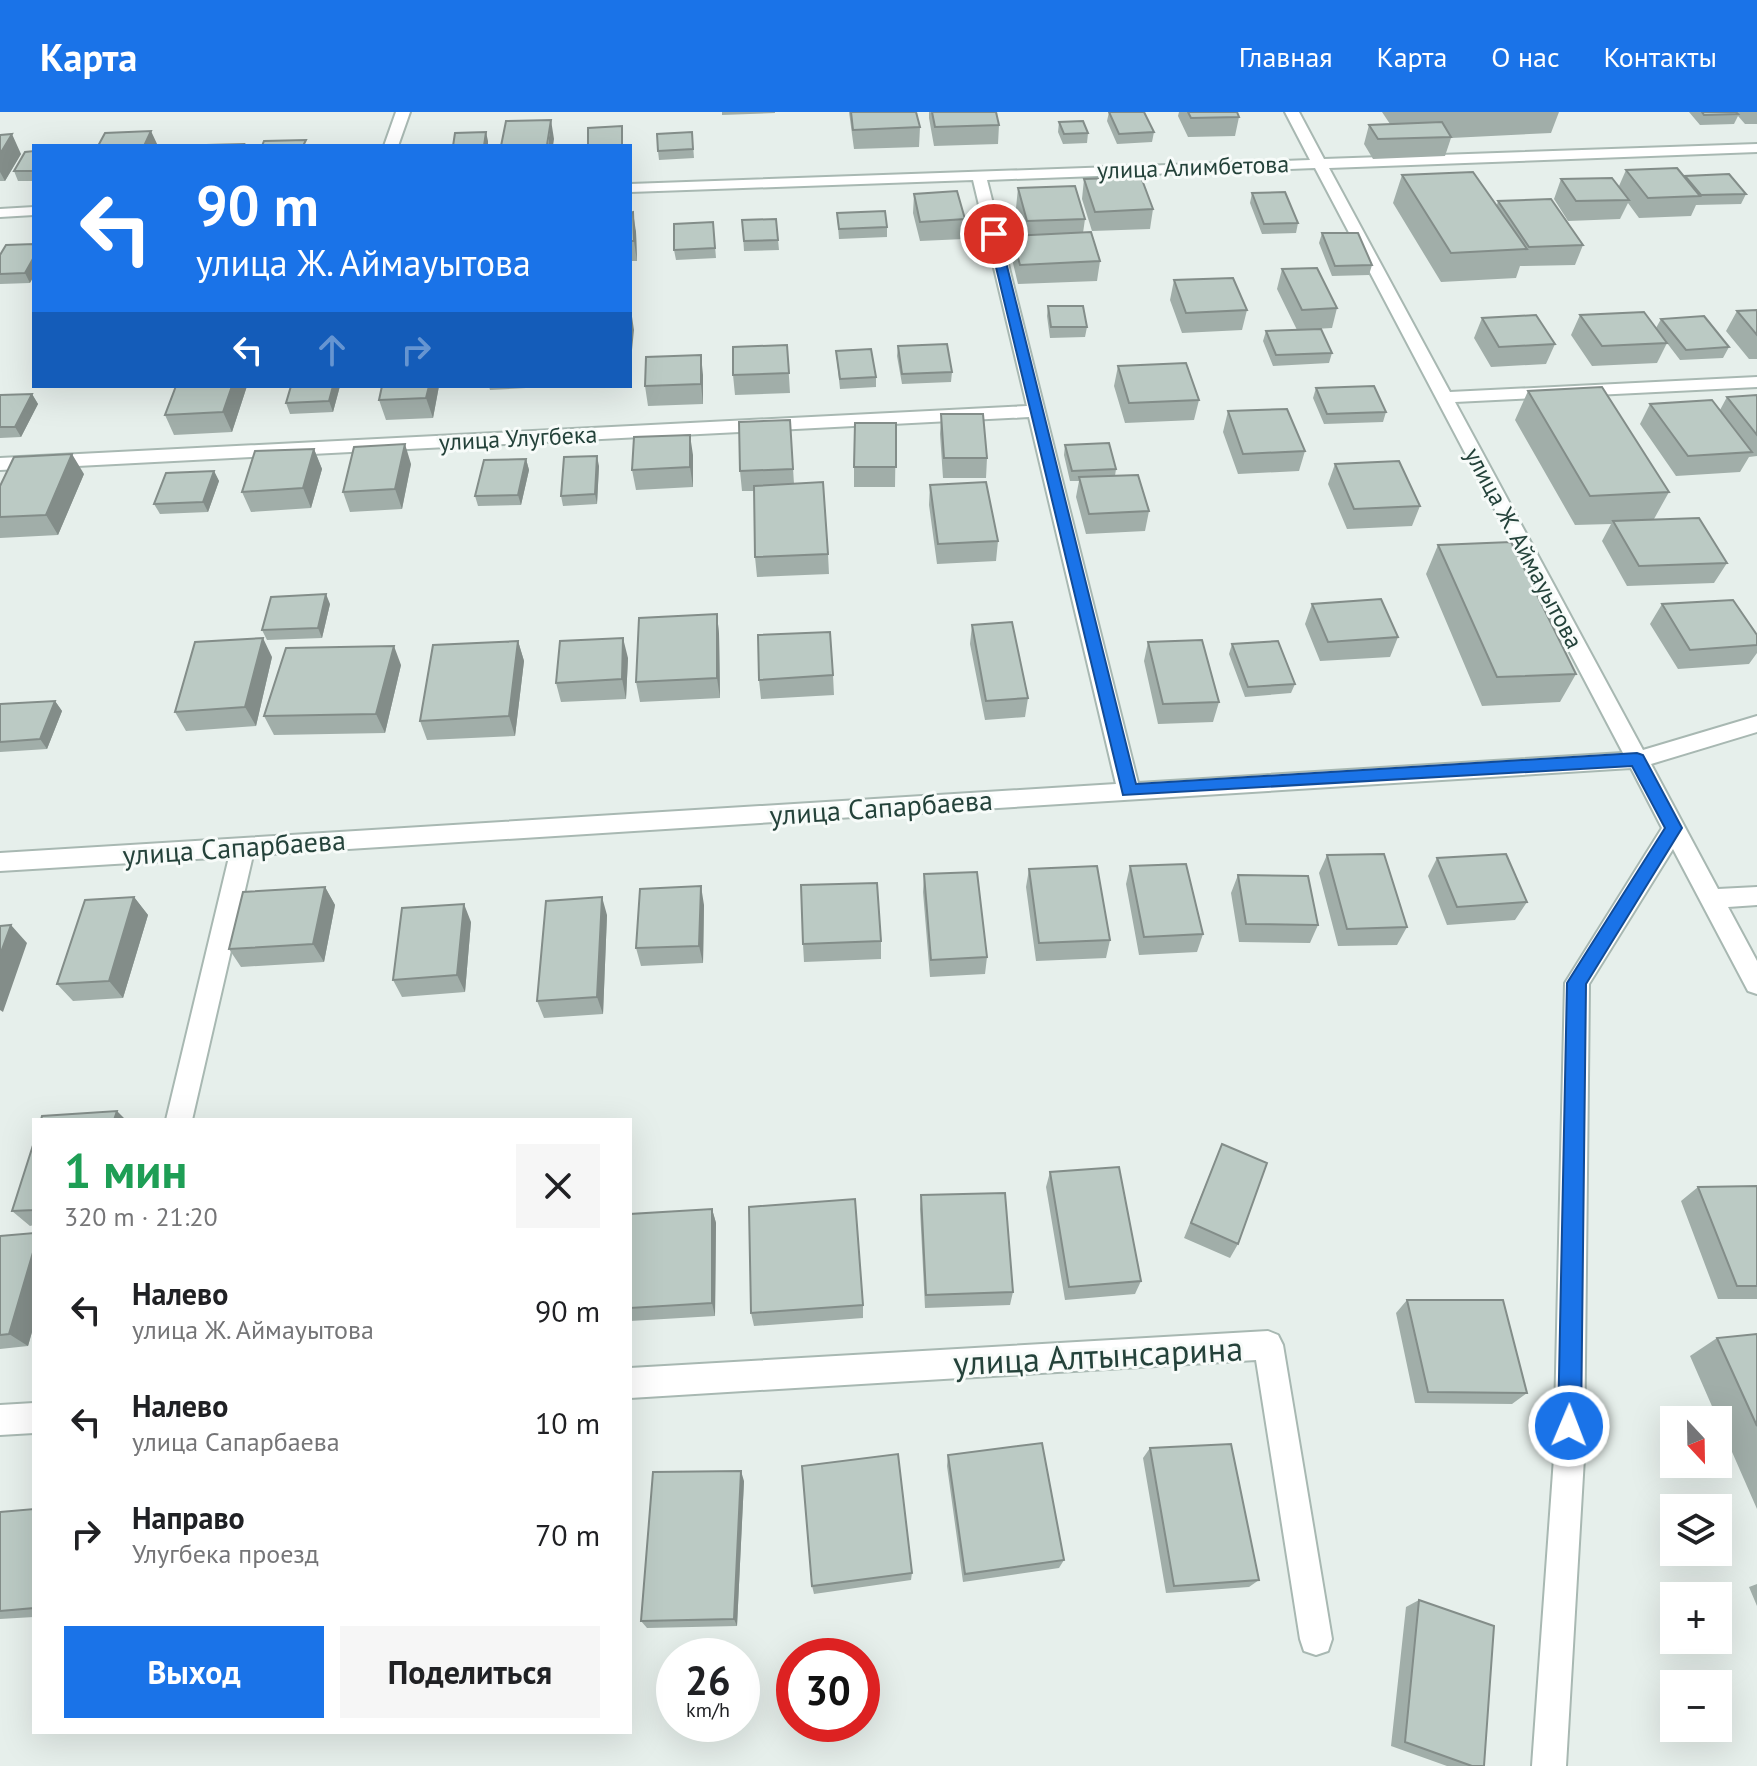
<!DOCTYPE html>
<html lang="ru">
<meta charset="utf-8">
<style>
body{margin:0;font-family:"PT Sans",sans-serif;background:#f6f6f6;color:#202124;height:100vh;display:flex;flex-direction:column;font-size:30px;white-space:nowrap}
*{box-sizing:border-box;margin:0}
p{font-size:26px;color:#757577}
.icon{flex:none;width:44px;height:44px;fill:none;stroke:currentColor;stroke-width:2;stroke-linecap:round;stroke-linejoin:round}
.map{position:relative;flex:1;overflow:hidden}
.side{position:absolute;left:32px;top:1006px;width:600px;height:616px;display:flex;flex-direction:column;background:#fff;border-radius:0px;box-shadow:0 8px 32px #0002}
.side>*{flex:none}
.top-card{position:absolute;left:32px;top:32px;width:600px;height:244px;border-radius:0px;box-shadow:0 8px 32px #0002;background:#1a73e8;color:#fff;overflow:hidden}
.needle{width:52px;rotate:158deg}
.fabs{position:absolute;left:1660px;top:1294px;display:grid;gap:16px}
.fabs a{display:grid;place-items:center;width:72px;height:72px;border-radius:0px;background:#fff;box-shadow:0 8px 32px #0002;font-size:40px}
.speed{position:absolute;left:656px;top:1526px;display:flex;gap:16px;font-size:40px;font-weight:700;text-align:center}
.speed>*{display:grid;place-content:center;width:104px;height:104px;border-radius:50%;background:#fff;box-shadow:0 8px 32px #0002;line-height:1}
.speed small{font-size:20px;font-weight:400}
.speed .limit{border:12px solid #d22;background:#fff;color:#111}
.pin{position:absolute;display:grid;place-items:center;width:68px;height:68px;color:#fff;margin:-34px;border:4px solid #fff;border-radius:50%;box-shadow:0 2px 8px #0007}
.me{position:absolute;width:88px;margin:-44px;rotate:1deg;stroke-linejoin:round;filter:drop-shadow(0 0 6px #0008)}
.turn{display:flex;align-items:center;gap:28px;height:168px;padding:0 32px;font-size:36px}
.turn .icon{width:104px;height:104px;stroke-width:2.5}
.turn b{display:block;font-size:56px;line-height:68px}
.lanes{display:flex;align-items:center;height:76px;padding:0 32px;background:#0003;justify-content:center;gap:40px;direction:ltr}
.lanes .off{opacity:.35}
.round{display:grid;place-items:center;flex:none;width:84px;height:84px;border-radius:0px;background:#f6f6f6}
.summary{display:flex;align-items:center;justify-content:space-between;height:136px;padding:0 32px}
h1{font-size:48px;font-weight:800;line-height:60px;color:#1e9e55}
.primary-button{display:flex;gap:16px;margin-top:auto;padding:16px 32px}
.primary-button a{flex:1;height:92px;border-radius:0px;background:#1a73e8;color:#fff;font-size:32px;font-weight:800;line-height:92px;text-align:center}
.primary-button a+a{background:#f6f6f6;color:#202124}
ul{padding:0;list-style:none}
li{display:flex;align-items:center;gap:24px;height:112px;padding:0 32px}
li div{flex:1}
li b{display:block;font-size:30px}
li em{font-style:normal}
header{display:flex;align-items:center;gap:48px;box-sizing:border-box;height:112px;padding:0 40px;background:#1a73e8;color:#fff}
header strong{font-size:38px}
nav{display:flex;gap:44px;margin-inline-start:auto;font-size:28px}
.map>svg:first-child{display:block}
.lines{fill:none;stroke-linecap:round;stroke-linejoin:round}
.minor-casing{stroke:#a8b8b2;stroke-width:4}
.minor{fill:#fff;fill-rule:evenodd}
.wall{fill:#a1aea9}
.shaded-wall{fill:#838d89}
.building{fill:#bbcac4;stroke:#838d89;stroke-width:2}
.route{fill:#1a73e8;stroke:#114b97;stroke-width:2}
.labels{text-anchor:middle;dominant-baseline:central;stroke-width:6;stroke-linejoin:round;paint-order:stroke}
.far-street-label{font-size:24px;fill:#24423a;stroke:#f7fbf9}
.street-label{font-size:28px;fill:#24423a;stroke:#f7fbf9}
.near-street-label{font-size:34px;fill:#24423a;stroke:#f7fbf9}
</style>
<header>
<strong>Карта</strong>
<nav><a>Главная</a><a>Карта</a><a>О нас</a><a>Контакты</a></nav>
</header>
<div class="map">
<svg width="1757" height="1654" viewBox="0 0 1757 1654">
<rect width="100%" height="100%" fill="#e6efeb"/>
<g class="lines">
<g class="minor-casing">
<path id="minor" d="M396,0H410L398,34H384Z
M1285,0H1299L1324,47L1757,32V40L1329,56L1450,280L1757,265V275L1455,290L1643,638L1757,604V620L1651,652L1718,777L1757,775V793L1728,795L1757,849V882L1748,879L1673,737L1589,872L1584,1346L1566,1654H1532L1554,1346L1565,871L1662,716L1631,656L253,743L192,1008H166L229,745L0,759V741L1116,672L1029,305L0,358V346L1027,294L973,68L630,80V72L1310,48ZM1315,56L1623,641L1138,671L987,68Z
M34,95V103L0,105V97Z
M1268,1219L1278,1223L1283,1233L1332,1527L1328,1539L1316,1543L1304,1539L1300,1527L1256,1248L630,1286V1256Z
M34,1291V1321L0,1323V1293Z"/>
</g>
<use href="#minor" class="minor"/>
</g>
<path class="wall" d="M722,0H775V1L722,3Z
M849,0H916L920,15L919,35L854,37Z
M929,0H996L999,13L998,32L934,34L929,6Z
M1109,0L1154,20L1152,30L1117,32L1107,9Z
M1179,0H1237L1239,5L1235,24L1188,25L1178,4Z
M1382,0H1559L1551,21L1451,26L1445,44L1373,47L1364,32L1369,13L1390,12Z
M1689,0H1757V12H1745L1738,4L1734,12L1700,13Z
M1059,10L1088,21L1087,31L1063,32L1058,20Z
M692,20L694,46L659,48L658,39Z
M0,23L21,42L5,69H0Z
M34,39V69H18L14,59Z
M1626,58L1684,66L1685,64L1746,82L1741,92L1696,93L1691,104L1639,106L1628,91L1620,107L1568,109L1554,87L1561,67L1619,74Z
M1402,63L1497,93L1498,89L1583,133L1575,153L1520,154L1516,166L1441,170L1393,91Z
M1084,67L1153,97L1150,117L1092,119L1082,87Z
M1018,76L1085,107L1083,121L1100,149L1097,169L1018,172L1011,143L1012,124L1023,123L1016,96Z
M1252,81L1298,111L1296,121L1262,122L1250,91Z
M914,82L965,107L964,127L920,129L913,101Z
M630,101L636,120L637,149H630Z
M837,101L887,115V125L839,127Z
M776,107L779,138L744,139L742,108Z
M713,110L716,146L676,148L674,138Z
M1322,121L1372,153L1369,163L1332,164L1319,131Z
M34,132L30,171L0,172V143Z
M1282,157L1337,196L1332,216L1297,218L1277,177Z
M1174,168L1247,198L1242,218L1182,221L1170,188Z
M1048,194L1087,215L1085,225L1050,226L1047,204Z
M1757,198V247H1749L1726,219L1737,199Z
M1580,203L1656,216L1661,207L1729,235L1723,246L1680,248L1667,231L1657,251L1592,254L1571,223Z
M1482,206L1555,232L1546,252L1491,255L1474,226Z
M1266,219L1332,241L1329,251L1273,254L1263,229Z
M787,233L790,281L735,283L733,263Z
M898,234L952,260L951,270L902,272L897,244Z
M836,239L876,265V275L840,277Z
M1118,254L1199,288L1194,308L1125,311L1114,274Z
M703,263V292L648,294L645,274Z
M176,274H247L232,320L174,323L165,303Z
M291,274H340L333,300L290,302L286,291Z
M382,274H439L433,306L386,308L379,288Z
M489,274H544V275L490,278Z
M1316,276L1386,300L1383,310L1324,312L1313,286Z
M1528,279L1669,380L1654,407L1727,451L1714,471L1627,474L1602,429L1611,412L1575,413L1515,308Z
M32,282L38,292L21,325L0,326V283Z
M1757,283V344L1749,345L1740,360L1676,364L1640,312L1650,292L1720,298L1727,285Z
M1228,299L1305,339L1299,359L1238,362L1223,320Z
M941,302L987,346L986,366H943L940,322Z
M790,308L794,372L828,442L829,462L757,465L755,445L754,379H742L740,359Z
M896,311L895,375H854V355Z
M1065,333L1116,357L1115,364L1149,399L1145,419L1086,422L1076,385L1079,369H1070L1064,343Z
M314,337L322,357L311,396L251,400L242,380Z
M693,343V375L636,378L632,358Z
M526,347L529,358L521,393L478,394L475,384Z
M411,352L402,397L350,400L343,380Z
M1335,352L1420,394L1412,414L1347,417L1328,372Z
M599,354L597,392L563,394L561,384Z
M214,359L219,369L208,400L160,402L154,392Z
M84,362L58,423L0,426V374Z
M930,373L998,429L996,449L937,452L929,393Z
M1438,433L1576,562L1560,590L1482,594L1426,462Z
M330,492L322,526L267,528L262,518Z
M1312,492L1398,525L1390,545L1320,549L1305,512Z
M1662,492L1757,523V541L1749,552L1678,557L1650,512Z
M717,502L719,522L720,586L640,590L636,570Z
M972,513L1028,586L1025,605L985,608L970,532Z
M518,529L524,549L515,624L427,628L420,609Z
M1148,530L1219,590L1213,610L1158,612L1144,549Z
M1232,532L1295,572L1291,581L1245,585L1229,542Z
M272,545L256,614L186,619L175,600Z
M628,546L626,587L561,590L556,571Z
M401,553L385,621L274,623L264,604Z
M833,563L834,583L761,587L759,568Z
M55,589L62,599L47,637L0,640V592Z
M1327,743L1407,815L1397,833L1338,834L1319,761Z
M1437,746L1527,790L1515,808L1447,813L1428,764Z
M1130,754L1203,822L1197,840L1139,843L1126,772Z
M1029,757L1110,828L1106,846L1036,849L1026,775Z
M924,762L987,845L985,862L930,865L923,780Z
M1238,763L1318,813L1310,831L1239,830L1231,781Z
M325,775L335,793L324,850L241,855L229,837Z
M134,785L148,803L123,886L73,889L57,872Z
M704,793L703,851L641,854L636,836Z
M607,803L603,902L544,906L537,889Z
M471,810L465,880L402,885L393,868Z
M881,829V847L804,850L803,832Z
M34,1030V1113L30,1114L12,1099Z
M1222,1032L1238,1132L1230,1146L1184,1126Z
M1050,1060L1141,1169L1135,1182L1065,1188L1046,1075Z
M1757,1074V1187H1718L1681,1089L1698,1075Z
M921,1083L1013,1180L1010,1193L925,1196L920,1097Z
M712,1097L716,1111L715,1204L630,1209V1102Z
M34,1121V1213L28,1234L0,1237V1124Z
M1407,1188L1527,1281L1512,1292L1415,1291L1396,1201Z
M863,1193V1206L754,1214L751,1201Z
M1757,1222V1397L1690,1244L1717,1226Z
M1150,1336L1259,1468L1249,1475L1166,1481L1143,1346Z
M948,1343L1064,1448L1059,1456L963,1470L947,1354Z
M744,1369L737,1514L647,1516L641,1509Z
M34,1397V1505L0,1507V1400Z
M912,1461L911,1468L814,1482L812,1474Z
M1757,1472V1494L1749,1475Z
M1419,1488L1484,1654H1447L1391,1634L1406,1495Z"/>
<path class="shaded-wall" d="M551,8L554,27L553,34H548Z
M151,19L158,34H144Z
M486,20L488,29V34H484Z
M12,22L21,42L5,69L0,60V42Z
M633,100L636,120L637,149L634,129Z
M34,145V164L30,171L25,161Z
M631,198L634,218L631,248L630,243Z
M701,243L703,263V292L701,272Z
M232,274H247L232,320L223,300Z
M333,274H340L333,300L329,289Z
M429,274H439L433,306L426,286Z
M32,282L38,292L21,325L15,315Z
M690,323L693,343V375L690,355Z
M405,332L411,352L402,397L395,377Z
M314,337L322,357L311,396L303,376Z
M72,342L84,362L58,423L46,403Z
M597,344L599,354L597,392L595,382Z
M526,347L529,358L521,393L518,383Z
M214,359L219,369L208,400L203,390Z
M326,482L330,492L322,526L318,516Z
M717,502L719,522L720,586L717,566Z
M263,526L272,545L256,614L245,595Z
M623,526L628,546L626,587L622,567Z
M518,529L524,549L515,624L509,604Z
M394,534L401,553L385,621L376,602Z
M55,589L62,599L47,637L40,627Z
M701,774L704,793L703,851L699,834Z
M325,775L335,793L324,850L313,832Z
M134,785L148,803L123,886L109,869Z
M602,785L607,803L603,902L597,885Z
M464,792L471,810L465,880L457,863Z
M11,813L27,831L3,900L0,898V843Z
M117,999L126,1008H114Z
M712,1097L716,1111L715,1204L712,1191Z
M34,1137V1213L28,1234L9,1222Z
M741,1359L744,1369L737,1514L734,1507Z"/>
<path class="building" d="M851,0H916L920,15L853,18Z
M932,0H996L999,13L935,15Z
M1109,0H1144L1154,20L1119,22Z
M1188,0H1237L1239,5L1191,6Z
M1702,0H1736L1738,2L1704,3Z
M551,8L547,33L501,34L506,9Z
M1083,9L1088,21L1064,22L1059,10Z
M1442,10L1451,25L1378,27L1369,13Z
M622,14V34H588V16Z
M151,19L144,34H98L105,21Z
M486,20L484,34H453L455,21Z
M692,20L693,37L658,39L657,22Z
M12,22L0,42V23Z
M306,28L303,34H262L264,29Z
M244,32L243,34H207V33Z
M34,39V59H14L25,40Z
M1677,56L1700,84L1648,86L1626,58Z
M1473,60L1527,137L1451,141L1402,63Z
M1729,62L1746,82L1701,83L1685,64Z
M1141,65L1153,97L1095,100L1084,67Z
M1612,66L1629,88L1576,89L1561,67Z
M1075,74L1085,107L1027,109L1018,76Z
M957,79L965,107L920,110L914,82Z
M1285,80L1298,111L1264,112L1252,81Z
M1551,87L1583,133L1529,135L1498,89Z
M885,99L887,115L839,117L837,101Z
M633,100L634,129H630V101Z
M776,107L778,128L744,129L742,108Z
M713,110L715,136L674,138V112Z
M1091,120L1100,149L1020,153L1012,124Z
M1322,121H1358L1372,153L1335,154Z
M34,132V145L25,161L0,162V143L6,133Z
M1317,156L1337,196L1302,198L1282,157Z
M1233,166L1247,198L1186,201L1174,168Z
M1048,194H1083L1087,215H1051Z
M1757,198V223L1737,199Z
M1644,200L1667,231L1602,234L1580,203Z
M1536,203L1555,232L1499,235L1482,206Z
M1704,204L1729,235L1686,238L1661,207Z
M1321,217L1332,241L1276,243L1266,219Z
M947,232L952,260L902,262L898,234Z
M787,233L789,261L733,263V235Z
M871,237L876,265L840,267L836,239Z
M701,243V272L645,274L646,245Z
M1186,251L1199,288L1129,291L1118,254Z
M176,274H232L223,300L165,303Z
M291,274H333L329,289L286,291Z
M382,274H429L426,286L379,288Z
M1374,274L1386,300L1327,302L1316,276Z
M1602,275L1669,380L1590,384L1528,279Z
M32,282L15,315H0V283Z
M1757,283V323L1727,285Z
M1712,288L1752,340L1688,344L1650,292Z
M1287,297L1305,339L1243,342L1228,299Z
M941,302H983L987,346H944Z
M790,308L793,357L740,359L739,310Z
M855,311H896V355H854Z
M690,323V355L632,358L634,325Z
M1109,331L1116,357L1072,359L1065,333Z
M405,332L395,377L343,380L354,335Z
M314,337L303,376L242,380L255,339Z
M72,342L46,403L0,405V374L14,345Z
M597,344L595,382L561,384L564,345Z
M526,347L518,383L475,384L484,348Z
M1399,349L1420,394L1354,397L1335,352Z
M214,359L203,390L154,392L166,361Z
M1138,363L1149,399L1089,402L1079,365Z
M823,370L828,442L755,445L754,374Z
M986,370L998,429L938,432L930,373Z
M1699,406L1727,451L1639,454L1613,409Z
M1511,430L1576,562L1497,565L1438,433Z
M326,482L318,516L262,518L271,485Z
M1381,487L1398,525L1328,530L1312,492Z
M1733,488L1757,523V533L1690,538L1662,492Z
M717,502V566L636,570L639,506Z
M1012,510L1028,586L986,589L972,513Z
M830,520L833,563L759,568L758,523Z
M263,526L245,595L175,600L195,530Z
M623,526L622,567L556,571L560,529Z
M1202,528L1219,590L1163,592L1148,530Z
M518,529L509,604L420,609L433,533Z
M1278,529L1295,572L1248,575L1232,532Z
M394,534L376,602L264,604L286,536Z
M55,589L40,627L0,630V592Z
M1384,742L1407,815L1347,817L1327,743Z
M1506,742L1527,790L1457,795L1437,746Z
M1186,752L1203,822L1144,825L1130,754Z
M1097,754L1110,828L1039,831L1029,757Z
M977,760L987,845L931,848L924,762Z
M1238,763L1308,764L1318,813L1246,812Z
M877,771L881,829L803,832L801,773Z
M701,774L699,834L636,836L640,777Z
M325,775L313,832L229,837L243,780Z
M134,785L109,869L57,872L85,788Z
M602,785L597,885L537,889L546,789Z
M464,792L457,863L393,868L402,796Z
M11,813L0,843V814Z
M117,999L114,1008H41L42,1004Z
M34,1030V1098L12,1099Z
M1222,1032L1267,1051L1238,1132L1191,1111Z
M1119,1055L1141,1169L1069,1175L1050,1060Z
M1757,1074V1174H1737L1698,1075Z
M1005,1081L1013,1180L926,1183L921,1083Z
M855,1087L863,1193L751,1201L749,1095Z
M712,1097V1191L630,1196V1102Z
M34,1121V1137L9,1222L0,1223V1124Z
M1407,1188H1503L1527,1281L1428,1280Z
M1757,1222V1314L1717,1226Z
M1042,1331L1064,1448L965,1462L948,1343Z
M1231,1332L1259,1468L1174,1474L1150,1336Z
M898,1342L912,1461L812,1474L802,1354Z
M741,1359L734,1507L641,1509L653,1360Z
M34,1397V1496L0,1499V1400Z
M1419,1488L1494,1514L1484,1654H1472L1405,1630Z"/>
<path class="route" d="M994,118L999,122L1136,672L1637,641L1643,643L1682,716L1586,872L1581,1314L1577,1322L1569,1326L1561,1322L1558,1314L1567,871L1665,716L1632,654L1123,683L988,122Z"/>
<g class="labels">
<g class="far-street-label">
<text transform="translate(1193 55) rotate(-2)">улица Алимбетова</text>
<text transform="translate(518 326) rotate(-3)">улица Улугбека</text>
<text transform="translate(1524 436) rotate(62)">улица Ж. Аймауытова</text>
</g>
<g class="street-label">
<text transform="translate(881 695) rotate(-4)">улица Сапарбаева</text>
<text transform="translate(234 735) rotate(-4)">улица Сапарбаева</text>
</g>
<g class="near-street-label">
<text transform="translate(1098 1243) rotate(-3)">улица Алтынсарина</text>
</g>
</g>
</svg>
<div class="fabs">
<a><svg class="needle" viewBox="-14 -14 28 28"><path d="M0-13l5 13h-10z" fill="#e53935"/><path d="M0 13l5-13h-10z" fill="#757577"/></svg></a>
<a><svg class="icon" aria-label="layers" viewBox="0 0 24 24"><path d="M12 4l9 5-9 5-9-5zM3 14l9 5 9-5"/></svg></a>
<a>+</a>
<a>−</a>
</div>
<div class="speed"><div>26<small>km/h</small></div><div class="limit">30</div></div>
<div class="pin" style="left:994px;top:122px;background:#d93025"><svg class="icon" aria-label="arrive" viewBox="0 0 24 24"><path d="M6 21V4h12l-3 4 3 4H6"/></svg></div>
<svg class="me" style="left:1569px;top:1314px" viewBox="-20 -20 40 40"><circle r="17" fill="#1a73e8" stroke="#fff" stroke-width="3"/><path d="M0-11L8 9 0 5-8 9z" fill="#fff"/></svg>
<div class="top-card">
<div class="turn"><svg class="icon" aria-label="left" viewBox="0 0 24 24"><path d="M17 20v-9H6M10 6l-5 5 5 5"/></svg><div><b>90 m</b>улица Ж. Аймауытова</div></div>
<div class="lanes"><svg class="icon" aria-label="left" viewBox="0 0 24 24"><path d="M17 20v-9H6M10 6l-5 5 5 5"/></svg><svg class="icon off" aria-label="ahead" viewBox="0 0 24 24"><path d="M12 20V5M6 11l6-6 6 6"/></svg><svg class="icon off" aria-label="right" viewBox="0 0 24 24"><path d="M7 20v-9h11M14 6l5 5-5 5"/></svg></div>
</div>
<section class="side">
<div class="summary"><div><h1>1 мин</h1><p>320 m · 21:20</p></div><a class="round"><svg class="icon" aria-label="close" viewBox="0 0 24 24"><path d="M6 6l12 12M18 6L6 18"/></svg></a></div>
<ul>
<li><svg class="icon" aria-label="left" viewBox="0 0 24 24"><path d="M17 20v-9H6M10 6l-5 5 5 5"/></svg><div><b>Налево</b><p>улица Ж. Аймауытова</p></div><em>90 m</em></li>
<li><svg class="icon" aria-label="left" viewBox="0 0 24 24"><path d="M17 20v-9H6M10 6l-5 5 5 5"/></svg><div><b>Налево</b><p>улица Сапарбаева</p></div><em>10 m</em></li>
<li><svg class="icon" aria-label="right" viewBox="0 0 24 24"><path d="M7 20v-9h11M14 6l5 5-5 5"/></svg><div><b>Направо</b><p>Улугбека проезд</p></div><em>70 m</em></li>
</ul>
<div class="primary-button"><a>Выход</a><a>Поделиться</a></div>
</section>
</div>
